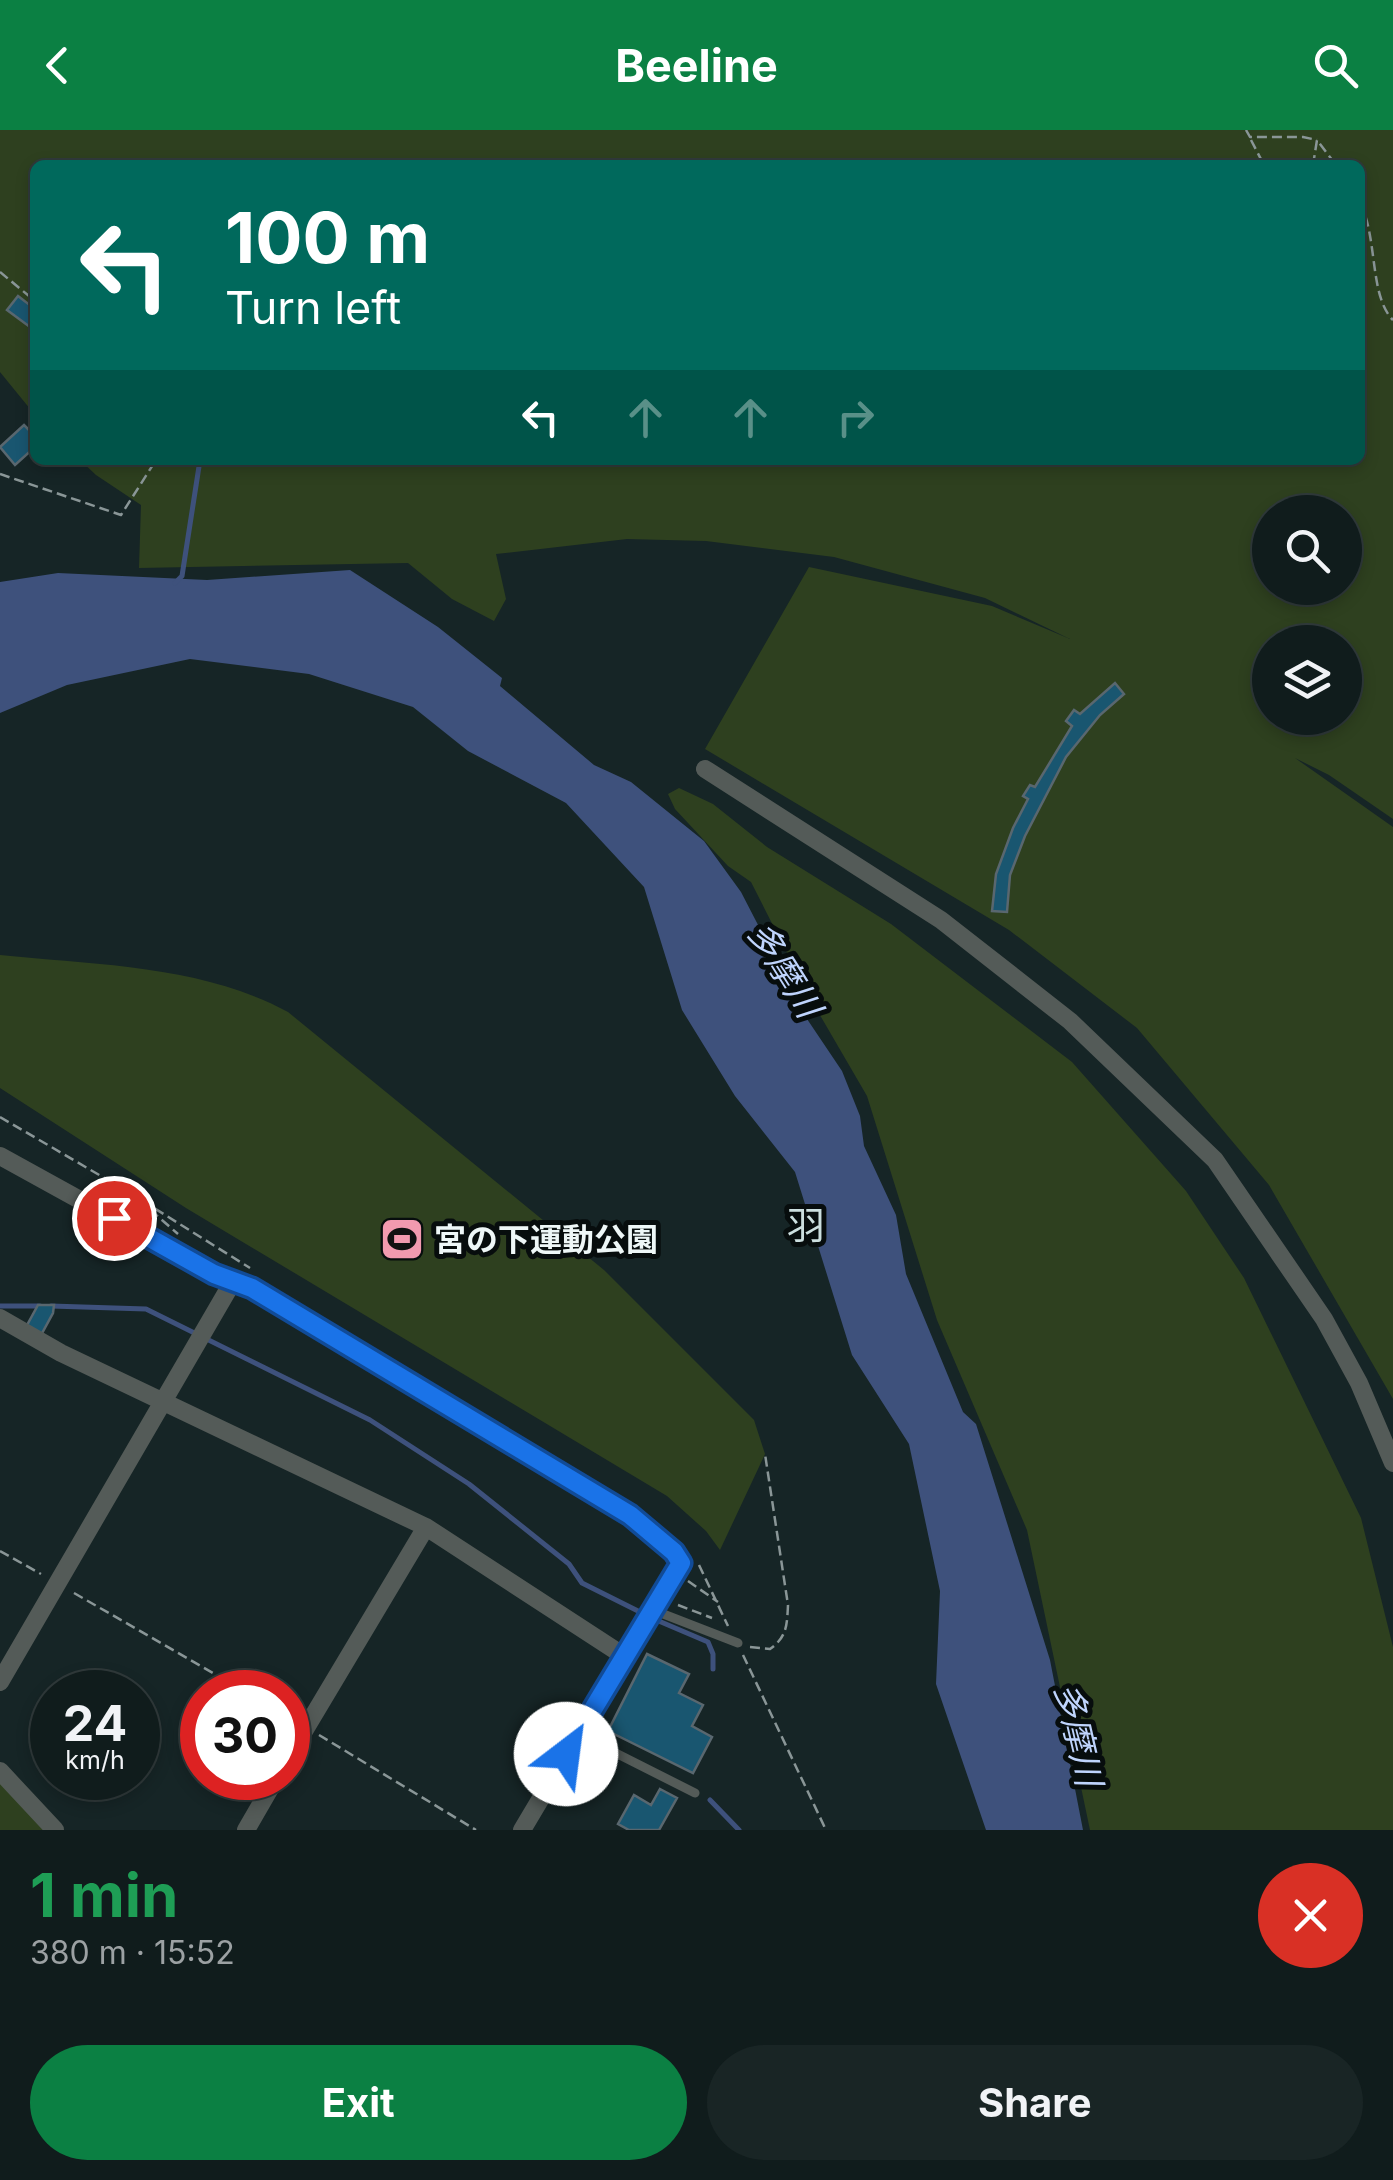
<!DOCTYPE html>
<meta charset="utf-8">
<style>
body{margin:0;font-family:Inter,"Noto Sans JP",sans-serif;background:#192525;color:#f1f3f6;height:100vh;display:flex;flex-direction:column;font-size:38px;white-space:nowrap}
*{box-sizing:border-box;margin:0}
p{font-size:32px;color:#9ca1a3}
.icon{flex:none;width:55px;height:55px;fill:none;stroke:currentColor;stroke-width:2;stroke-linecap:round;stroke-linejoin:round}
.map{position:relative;height:1700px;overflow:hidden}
.panel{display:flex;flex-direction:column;background:#101c1c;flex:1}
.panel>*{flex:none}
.guide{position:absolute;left:30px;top:30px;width:1335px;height:305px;border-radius:15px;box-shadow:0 5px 15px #0003,0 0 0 2px #303a3b;background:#00695c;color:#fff;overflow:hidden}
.controls{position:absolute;left:1252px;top:365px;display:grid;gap:20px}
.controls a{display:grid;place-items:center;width:110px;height:110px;border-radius:50%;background:#101c1c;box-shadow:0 5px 15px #0003,0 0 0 2px #303a3b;font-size:50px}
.speed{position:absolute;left:30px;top:1540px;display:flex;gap:20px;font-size:50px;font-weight:700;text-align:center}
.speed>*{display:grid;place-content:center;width:130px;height:130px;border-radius:50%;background:#101c1c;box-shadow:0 5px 15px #0003,0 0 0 2px #303a3b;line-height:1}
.speed small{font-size:25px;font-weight:400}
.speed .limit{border:15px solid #d22;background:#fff;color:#111}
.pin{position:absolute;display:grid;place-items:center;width:85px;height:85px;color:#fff;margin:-42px;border:5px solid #fff;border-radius:50%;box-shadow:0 2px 10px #0007}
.me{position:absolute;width:110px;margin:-55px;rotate:30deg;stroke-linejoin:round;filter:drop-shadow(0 0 8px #0008)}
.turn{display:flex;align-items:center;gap:35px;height:210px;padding:0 30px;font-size:45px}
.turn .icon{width:130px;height:130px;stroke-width:2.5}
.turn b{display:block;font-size:70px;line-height:85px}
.lanes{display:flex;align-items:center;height:95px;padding:0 30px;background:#0003;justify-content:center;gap:50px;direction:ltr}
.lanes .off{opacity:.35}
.round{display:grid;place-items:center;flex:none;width:105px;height:105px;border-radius:52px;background:#192525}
.head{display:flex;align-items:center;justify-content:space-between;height:170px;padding:0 30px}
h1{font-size:60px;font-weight:700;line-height:75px;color:#1e9e55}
.button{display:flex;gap:20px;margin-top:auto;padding:20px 30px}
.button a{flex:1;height:115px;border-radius:60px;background:#0b8043;color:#fff;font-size:40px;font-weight:700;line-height:115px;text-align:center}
.button a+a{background:#192525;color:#f1f3f6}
header{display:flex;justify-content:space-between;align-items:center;height:130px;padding:0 30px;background:#0b8043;color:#fff;font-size:45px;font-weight:700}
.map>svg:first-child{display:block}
.green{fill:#2e401f;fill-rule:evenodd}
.water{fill:#3e517c}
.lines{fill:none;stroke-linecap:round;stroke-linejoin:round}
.stream{stroke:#3e517c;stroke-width:5}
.building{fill:#195670;stroke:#59676f;stroke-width:2.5}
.path{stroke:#8a9697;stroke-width:2.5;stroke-dasharray:10 5;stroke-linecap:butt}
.lane{stroke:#545b58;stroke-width:9}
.street{stroke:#545b58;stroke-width:18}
.route-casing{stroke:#114b97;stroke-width:25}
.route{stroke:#1a73e8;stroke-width:18}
.labels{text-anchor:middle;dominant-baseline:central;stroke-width:10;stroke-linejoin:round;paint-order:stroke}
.poi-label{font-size:32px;font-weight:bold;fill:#eef7f7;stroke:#070d0d;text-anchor:start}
.water-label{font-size:35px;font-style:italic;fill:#bfd4fd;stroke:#070d0d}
.quarter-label{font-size:38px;fill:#ccdfdf;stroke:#070d0d}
</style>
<header><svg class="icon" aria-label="back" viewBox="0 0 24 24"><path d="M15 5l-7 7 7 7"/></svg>Beeline<svg class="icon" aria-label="search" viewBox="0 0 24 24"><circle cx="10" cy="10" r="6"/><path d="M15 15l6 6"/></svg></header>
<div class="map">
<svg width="1393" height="1700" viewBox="0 0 1393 1700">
<rect width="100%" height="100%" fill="#162526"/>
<path class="green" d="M0,0H1393V689L1329,645L1295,628L1393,697V1269L1269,1055L1137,898L1009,800L705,619L809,437L992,476L1070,509L985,468L834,427L706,411L627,409L496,424L506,469L494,491L452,469L408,433L139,438L141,375L96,345L80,330H1360V35H35V285L0,242ZM1270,382H1345V458H1270ZM1270,512H1345V588H1270Z
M679,658L713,674L767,717L891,794L1072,932L1186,1061L1244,1148L1361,1388L1393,1517V1700H1090L1027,1400L937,1190L867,966L810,868L751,752L728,736L675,679L668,664Z
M0,825C97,835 201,835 288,882L604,1140L754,1290L765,1324L720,1420L706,1401L667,1366L186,1078L0,958Z
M0,1648L47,1700H0Z"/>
<path class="water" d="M350,440L438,497L502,548L500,556L594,635L631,652L704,711L741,762L805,886L842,941L860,986L864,1016L896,1085L906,1144L963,1282L976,1294L1050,1530L1083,1700H986L936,1554L940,1461L909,1314L852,1225L795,1042L735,966L682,880L644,757L566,673L468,621L413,577L309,544L190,529L67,555L0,583V452L58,443L207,450Z"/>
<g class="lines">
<path class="stream" d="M175,453L182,446L200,330
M0,1176H40
M51,1176L146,1179L370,1290L469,1354L569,1434L582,1453L644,1484
M654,1489L708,1512L713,1524V1539
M710,1670L739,1700"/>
</g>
<path class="building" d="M18,166L35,179V190L30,197L7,180Z
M24,295L35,306V317L15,335L0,317Z
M1115,553L1124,564L1100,585L1066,627L1025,706L1010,745L1007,782L992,781L996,744L1013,698L1028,669L1023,666L1030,655L1035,657L1072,596L1066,591L1074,580L1080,584Z
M38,1175H54L53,1183L41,1205L26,1197Z
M647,1524L689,1544L679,1563L703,1575L692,1596L712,1607L693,1643L608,1601Z
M660,1659L677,1668L659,1700H629L618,1694L634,1665L651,1675Z"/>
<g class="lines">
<path class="path" d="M1246,0L1250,7H1303L1317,10
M1251,10L1264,35
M1313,35L1317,10L1336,35
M1360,73C1378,107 1369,166 1393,190
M0,142L35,171
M0,344L121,385L156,330
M0,987L130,1063L250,1138
M139,1070L178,1104
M0,1421L41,1444
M699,1435L728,1496
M688,1451L718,1472
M74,1463L246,1562
M678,1475L712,1488
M750,1517L770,1519C787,1507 787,1495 788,1475L765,1324
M743,1525L826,1700
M319,1605L476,1700
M582,1629H603"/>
<path class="lane" d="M653,1480L738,1513
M578,1604L695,1663"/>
<path class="street" d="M705,639L941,790L1070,891L1215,1030L1324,1189L1359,1253L1393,1333
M0,1026L214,1144L252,1158L630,1385L675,1422L681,1433L522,1700
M0,1188L61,1223L426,1397L624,1526
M0,1552L232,1153
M288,1628L426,1397
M0,1641L55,1700
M246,1700L276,1648"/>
</g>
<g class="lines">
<g class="route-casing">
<path id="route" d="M114,1088L214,1144L252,1158L630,1385L674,1422L681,1433L566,1624"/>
</g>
<use href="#route" class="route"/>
</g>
<defs>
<g id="stadium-square" transform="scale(2.25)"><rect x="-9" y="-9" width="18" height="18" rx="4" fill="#f29aaf" stroke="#070d0d"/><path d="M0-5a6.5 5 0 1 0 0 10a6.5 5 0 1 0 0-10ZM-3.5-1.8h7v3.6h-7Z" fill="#111"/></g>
</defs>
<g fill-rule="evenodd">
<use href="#stadium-square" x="402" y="1109"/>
</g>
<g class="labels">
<g class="poi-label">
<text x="434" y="1109">宮の下運動公園</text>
</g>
<g class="water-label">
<text transform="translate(785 839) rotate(58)">多摩川</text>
<text transform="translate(1079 1604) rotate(77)">多摩川</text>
</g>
<g class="quarter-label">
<text x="806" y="1095">羽</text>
</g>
</g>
</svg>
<div class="controls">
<a><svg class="icon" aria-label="search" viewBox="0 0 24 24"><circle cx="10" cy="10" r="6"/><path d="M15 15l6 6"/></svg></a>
<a><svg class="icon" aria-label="layers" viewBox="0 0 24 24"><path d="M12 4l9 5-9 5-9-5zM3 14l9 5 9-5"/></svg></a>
</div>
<div class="speed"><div>24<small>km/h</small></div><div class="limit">30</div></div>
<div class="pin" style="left:114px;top:1088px;background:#d93025"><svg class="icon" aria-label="arrive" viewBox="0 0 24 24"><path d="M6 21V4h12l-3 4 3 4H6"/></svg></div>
<svg class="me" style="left:566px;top:1624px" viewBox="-20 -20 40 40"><circle r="19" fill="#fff"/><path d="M0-13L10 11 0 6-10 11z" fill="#1a73e8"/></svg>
<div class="guide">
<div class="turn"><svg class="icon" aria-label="left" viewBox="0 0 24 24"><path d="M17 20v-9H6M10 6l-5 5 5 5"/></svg><div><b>100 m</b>Turn left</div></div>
<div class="lanes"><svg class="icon" aria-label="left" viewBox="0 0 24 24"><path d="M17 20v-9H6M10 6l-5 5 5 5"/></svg><svg class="icon off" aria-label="ahead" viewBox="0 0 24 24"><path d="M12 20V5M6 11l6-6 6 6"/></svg><svg class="icon off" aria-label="ahead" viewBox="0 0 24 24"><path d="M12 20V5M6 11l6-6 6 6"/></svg><svg class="icon off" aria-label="right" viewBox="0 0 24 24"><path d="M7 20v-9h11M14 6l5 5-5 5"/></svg></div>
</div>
</div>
<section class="panel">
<div class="head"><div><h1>1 min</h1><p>380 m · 15:52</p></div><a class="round" style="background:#d93025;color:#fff"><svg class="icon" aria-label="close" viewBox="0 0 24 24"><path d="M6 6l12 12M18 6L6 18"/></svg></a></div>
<div class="button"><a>Exit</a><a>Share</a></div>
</section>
